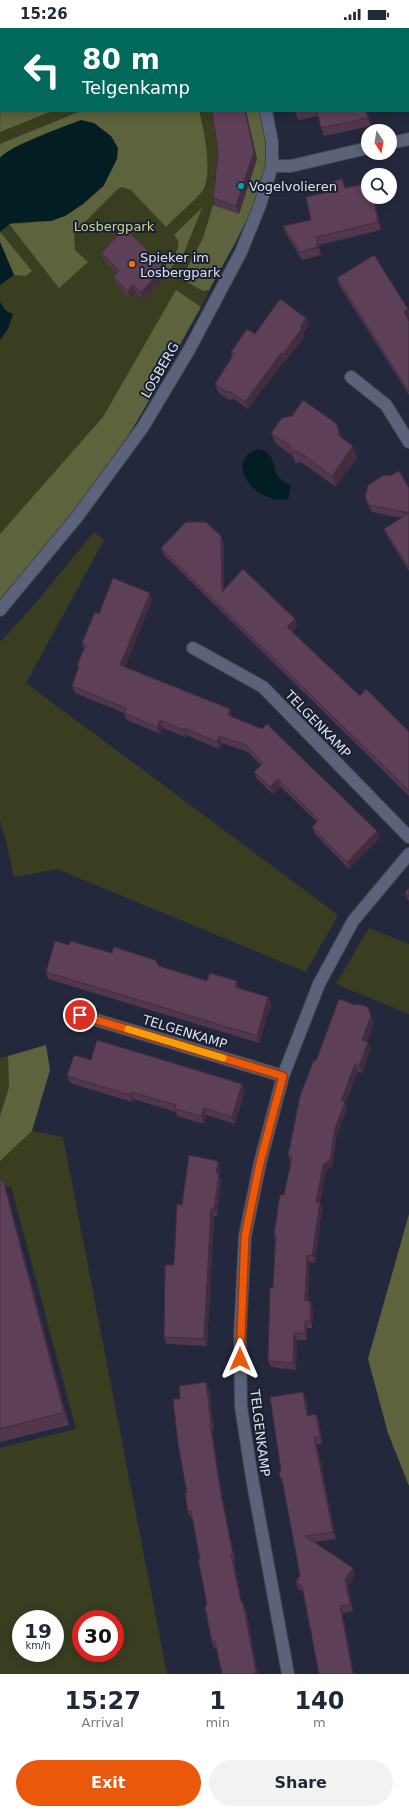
<!DOCTYPE html>
<style>
body{margin:0;font-family:"DejaVu Sans",sans-serif;background:#f2f2f3;color:#1f2937;height:100vh;display:flex;flex-direction:column;font-size:15px;white-space:nowrap}
*{box-sizing:border-box;margin:0}
p{font-size:13px;color:#747a83}
.icon{flex:none;width:22px;height:22px;fill:none;stroke:currentColor;stroke-width:2;stroke-linecap:round;stroke-linejoin:round}
.map{position:relative;height:1646px;overflow:hidden}
.details{display:flex;flex-direction:column;background:#fff;flex:1}
.details>*{flex:none}
.hud{position:absolute;left:0px;top:0px;width:409px;height:84px;box-shadow:0 2px 10px #0003;background:#00695c;color:#fff;overflow:hidden}
.needle{width:26px;rotate:168deg}
.buttons{position:absolute;left:361px;top:96px;display:grid;gap:8px}
.buttons a{display:grid;place-items:center;width:36px;height:36px;border-radius:50%;background:#fff;box-shadow:0 2px 10px #0003;font-size:20px}
.speed{position:absolute;left:12px;top:1582px;display:flex;gap:8px;font-size:20px;font-weight:700;text-align:center}
.speed>*{display:grid;place-content:center;width:52px;height:52px;border-radius:50%;background:#fff;box-shadow:0 2px 10px #0003;line-height:1}
.speed small{font-size:10px;font-weight:400}
.speed .limit{border:6px solid #d22;background:#fff;color:#111}
.pin{position:absolute;display:grid;place-items:center;width:34px;height:34px;color:#fff;margin:-17px;border:2px solid #fff;border-radius:50%;box-shadow:0 1px 4px #0007}
.me{position:absolute;width:44px;margin:-22px;rotate:0deg;stroke-linejoin:round;filter:drop-shadow(0 0 3px #0008)}
.turn{display:flex;align-items:center;gap:14px;height:84px;padding:0 16px;font-size:18px}
.turn .icon{width:52px;height:52px;stroke-width:2.5}
.turn b{display:block;font-size:28px;line-height:34px}
.eta{display:flex;justify-content:space-evenly;align-items:center;height:68px;text-align:center}
.eta b{font-size:24px;font-weight:700;line-height:28px}
.action{display:flex;gap:8px;margin-top:auto;padding:8px 16px}
.action a{flex:1;height:46px;border-radius:24px;background:#ea580c;color:#fff;font-size:16px;font-weight:700;line-height:46px;text-align:center}
.action a+a{background:#f2f2f3;color:#1f2937}
.status{display:flex;justify-content:space-between;align-items:center;height:28px;padding:0 20px;background:#fff;direction:ltr}
.status svg{height:11px;fill:currentColor}
.map>svg:first-child{display:block}
.green{fill:#393e21;fill-rule:evenodd}
.forest{fill:#5c633d}
.water{fill:#031e23}
.lines{fill:none;stroke-linecap:round;stroke-linejoin:round}
.minor-casing{stroke:#3f4354;stroke-width:14}
.minor{stroke:#5c6279;stroke-width:12}
.wall{fill:#51364c}
.shaded-wall{fill:#422c3e}
.building{fill:#5e3f58;stroke:#422c3e}
.route-casing{stroke:#983908;stroke-width:10}
.route{stroke:#ea580c;stroke-width:7}
.slow{stroke:#f59e0b;stroke-width:7}
.culture-dot{fill:#0f9aa8;stroke:#1a1f32;stroke-width:1.5}
.food-dot{fill:#e8710a;stroke:#1a1f32;stroke-width:1.5}
.labels{text-anchor:middle;dominant-baseline:central;stroke-width:4;stroke-linejoin:round;paint-order:stroke}
.poi-label{font-size:13px;fill:#dde1ee;stroke:#1a1f32;text-anchor:start}
.park-label{font-size:13px;fill:#c7d391;stroke:#1a1f32}
.street-label{font-size:13px;fill:#dde1ee;stroke:#1a1f32}
</style>
<div class="status"><b>15:26</b><svg viewBox="0 0 49 12"><path d="M0 12V9h3v3zM5 12V6h3v6zM10 12V3h3v9zM15 12V0h3v12zM26 1h20v11H26zM47 4h2v5h-2z"/></svg></div>
<div class="map">
<svg width="409" height="1646" viewBox="0 0 409 1646">
<rect width="100%" height="100%" fill="#24283c"/>
<path class="green" d="M0,0L226,1H1V83H261L249,185L201,279L129,406L94,454L0,571Z
M261,0H409V11L408,1Z
M94,504L104,512L26,655L338,887L306,944L57,841L14,849L6,813L0,793V614L34,577Z
M369,900L409,916V986L336,956Z
M8,1028L9,1059L0,1088V1030Z
M32,1103L63,1109L167,1646H0V1420L76,1401L11,1158L0,1161V1133ZM21,1591H55V1625H21ZM81,1591H115V1625H81Z"/>
<path class="forest" d="M1,52V83H52L0,104Z
M81,83H199C204,102 213,144 203,162C198,170 174,190 166,199L131,162L122,159L118,161L74,205L75,222L88,234L59,260L9,196L26,195L65,188L83,176L105,157L0,130V116Z
M246,83H261C263,94 267,105 267,116C270,161 230,223 209,262L203,263L185,253L184,246L203,210L213,177L215,178Z
M202,180L183,227L166,245L162,241C170,232 186,219 174,207Z
M0,204L32,243L26,248L14,247L0,214Z
M176,262L201,279C177,321 155,365 129,406C92,463 45,520 0,571V506L103,389Z
M46,1017L50,1042L32,1103L0,1133V1088L9,1059L8,1028Z
M409,1186V1458L388,1405L368,1331Z"/>
<path class="water" d="M81,92L94,95L111,108L118,120L117,131L104,157L83,176L65,188L51,193L11,195L0,204V130C7,119 65,98 81,92Z
M0,214L14,247L0,257Z
M0,274L6,283L13,286L8,301L0,312Z
M259,421C278,426 270,440 280,451C283,454 287,454 290,457L289,470C260,481 219,433 259,421Z"/>
<g class="lines">
<g class="minor-casing">
<path id="minor" d="M236,0V1
M390,115L409,111
M272,138H291L368,120
M351,349L386,377L409,414
M0,582L77,489L143,399L189,322L241,224L260,177L272,138V114L266,83
M193,620L263,659L409,809
M80,987L283,1048
M288,1646L252,1450L241,1379L240,1307L245,1208L260,1135L283,1048L319,956L353,893L409,826"/>
</g>
<use href="#minor" class="minor"/>
</g>
<path class="wall" d="M0,0H57V1H1V42L0,41Z
M212,83H246L257,131L239,186L215,178L213,170L218,125Z
M295,83H367L371,98L324,108L321,100L318,88L298,92Z
M346,160L374,169L381,202L319,217L321,227L302,232L286,206L283,198L311,192Z
M101,225L164,243V250L143,272L136,265L130,270L116,256L113,249L117,245L104,232Z
M337,250L408,281L409,284V289L408,290L409,293V367L339,257Z
M306,290L309,297L303,305L305,308L285,334L284,333L248,381L234,371L229,372L218,364L215,356L232,328L231,324L255,306Z
M337,396L341,409L357,429L336,459L301,434L295,435L293,428L275,415L271,405Z
M409,460V543L387,508L384,501L401,490L372,484L368,477L365,470Z
M224,515V561L295,591L297,598L292,604L360,668L409,704V768L164,527L161,520Z
M152,572L125,639L232,689L377,803L380,810L349,841L315,806L312,799L317,794L281,759L273,766L257,751L254,744L261,737L248,724L222,715L219,721L186,707V709L163,700L160,706L127,692L124,685L75,665L72,658L79,641L77,637L84,621L82,615L99,586Z
M409,860V873L408,872L405,865Z
M69,917L112,925L159,938L207,953H237L239,960L268,969L271,976L259,1015L48,951L46,944Z
M374,994L367,1014H368L370,1021L362,1045L358,1043L345,1076L347,1081L337,1107L332,1139L326,1143L320,1174L322,1181L315,1235L309,1234L308,1273H310L313,1280L312,1300H307V1312H297L296,1342L271,1339L268,1333L273,1260L275,1210L274,1206L284,1167L291,1134L288,1128L316,1033Z
M91,1032L242,1056L245,1063L235,1096L206,1087L204,1096L177,1088L176,1084L133,1071L132,1074L70,1055L67,1048Z
M220,1140L219,1148L221,1152L217,1188H214L207,1318L166,1316L164,1309L182,1177Z
M0,1152H3L7,1164L69,1397L0,1414Z
M206,1354L209,1361L214,1402H212L222,1468L235,1533H234L242,1575L246,1582L258,1646H222L217,1620L214,1621L212,1614L200,1531L192,1490H191L188,1484L187,1465L180,1371Z
M303,1364L306,1371L308,1387L319,1393L322,1416H317L336,1511L314,1514L353,1540L355,1547L348,1558L353,1583L343,1585L298,1561L296,1554L300,1547L283,1456L282,1454L279,1447Z"/>
<path class="shaded-wall" d="M49,0H57V1H48Z
M245,83H246L257,131L239,186L236,178Z
M366,83H367L371,98L368,90Z
M373,169H374L381,202L378,194Z
M316,209L319,217L321,227L318,219Z
M161,236L164,243V250L143,272L141,264Z
M133,257L136,265L130,270L128,263Z
M408,281L409,284V289L406,291L404,284Z
M306,290L309,297L303,305L305,308L285,334L283,326Z
M281,325L284,333L248,381L245,374Z
M337,396L341,407L343,419L339,408Z
M353,418L357,429L336,459L332,448Z
M221,508L224,515V571L222,564Z
M150,565L152,572L123,644L120,637Z
M295,591L297,598L290,606L287,599Z
M230,681L232,689L230,694L228,687Z
M160,692L163,700L160,706L157,699Z
M184,700L186,707V709L183,702Z
M219,708L222,715L219,721L217,714Z
M278,751L281,759L273,766L270,759Z
M377,803L380,810L349,841L347,834Z
M237,953L239,960L235,959Z
M268,969L271,976L259,1015L257,1008Z
M371,988L374,994L365,1019L362,1012Z
M368,1014L370,1021L362,1045L359,1038Z
M355,1036L358,1043L345,1076L347,1081L337,1107L332,1139L326,1143L320,1174L322,1181L315,1235L312,1228L316,1174L323,1137L335,1100L341,1073Z
M242,1056L245,1063L235,1096L232,1089Z
M131,1064L133,1071L132,1074L130,1067Z
M204,1080L206,1087L204,1096L201,1088Z
M218,1133L220,1140L219,1148L221,1152L217,1188L214,1181L216,1145Z
M3,1152L7,1164L69,1397L64,1384Z
M211,1181L214,1188L207,1318L204,1311Z
M307,1227L309,1234L308,1280L305,1273Z
M310,1273L313,1280L312,1300L310,1293Z
M305,1293L307,1300V1312L305,1305Z
M294,1305L297,1312L296,1342L293,1335Z
M206,1354L209,1361L214,1402L211,1395Z
M303,1364L306,1371L309,1395L307,1388Z
M316,1386L319,1393L322,1416L320,1409Z
M210,1395L212,1402L222,1468L235,1533L233,1526L220,1461Z
M314,1409L317,1416L336,1511L333,1504Z
M231,1526L234,1533L243,1581L241,1574Z
M353,1540L355,1547L348,1558L353,1583L350,1576L345,1551Z
M243,1575L246,1582L258,1646H254Z
M340,1578L343,1585L354,1646H353Z"/>
<path class="building" d="M0,0H49L48,1H1V35L0,34Z
M408,34H409V67H408Z
M212,83H245L254,123L236,178L213,170L218,125Z
M295,83H302L295,84Z
M317,83H366L368,90L321,100Z
M342,151L345,160L368,155V169H373L378,194L316,209L318,219L300,224L283,198L311,192L306,169L325,165L323,156Z
M125,200L161,236V243L141,264L133,257L128,263L113,249L119,243L101,225Z
M374,227L408,281L404,284L409,293V364L337,250Z
M280,271L306,290L300,299L302,300L283,326L281,325L245,374L231,364H227L215,356L234,326L231,324L247,301L255,306Z
M303,372L337,396L339,408L353,418L332,448L298,423L292,424L290,418L271,405L282,390L292,388Z
M399,443L409,460V540L384,501L409,485L369,477L365,470L368,457L384,447L390,448Z
M186,494H206L221,508L222,564L243,541L295,591L287,599L360,668L366,661L409,704V763L161,520Z
M113,550L150,565L120,637L230,681L228,687L262,701L267,696L377,803L347,834L312,799L319,792L278,751L270,759L254,744L263,735L246,717L219,708L217,714L184,700L183,702L160,692L157,699L124,685L126,680L72,658L79,638L77,637L86,617L82,615L95,584L99,586Z
M409,860V868L405,865Z
M55,913L69,917L70,913L112,925L114,919L155,932L159,938L207,953L210,945L237,953L235,959L268,969L257,1008L46,944Z
M339,971L355,977L359,976L368,979L371,988L362,1012L368,1014L359,1038L355,1036L341,1073L345,1074L335,1100L330,1132L323,1137L316,1174H320L312,1228L307,1227L305,1273H310V1293H305V1305H294L293,1335L268,1333L270,1260H273L276,1206H274L280,1167H284L292,1129L288,1128L300,1068L314,1032L316,1033Z
M97,1012L242,1056L232,1089L204,1080L201,1088L175,1081L176,1077L131,1064L130,1067L67,1048L74,1027L91,1032Z
M189,1127L218,1133L216,1145L219,1146L214,1181H211L204,1311L164,1309L165,1237H174L177,1176L182,1177Z
M0,1152H3L64,1384L0,1401Z
M206,1354L211,1395H210L220,1461L233,1526H231L241,1574L243,1575L256,1643L254,1646H222L215,1613L212,1614L205,1579L207,1576L198,1531H200L191,1483L188,1484L185,1465H187L178,1416L173,1371H180L179,1358Z
M303,1364L307,1388L316,1386L320,1409H314L333,1504L305,1508L353,1540L345,1551L350,1576L340,1578L353,1646H319L302,1558L296,1554L300,1547L282,1451L279,1447L281,1442L270,1369Z"/>
<g class="lines">
<g class="route-casing">
<path id="route" d="M80,987L283,1048L260,1135L245,1208L240,1331"/>
</g>
<use href="#route" class="route"/>
<path class="slow" d="M128,1001L223,1030"/>
</g>
<circle class="culture-dot" cx="241" cy="158" r="4"/>
<circle class="food-dot" cx="132" cy="236" r="4"/>
<g class="labels">
<g class="poi-label">
<text x="249" y="158">Vogelvolieren</text>
<text x="140" y="229">Spieker im<tspan x="140" dy="15">Losbergpark</tspan></text>
</g>
<g class="park-label">
<text x="114" y="198">Losbergpark</text>
</g>
<g class="street-label">
<text transform="translate(160 342) rotate(-60)">LOSBERG</text>
<text transform="translate(318 696) rotate(46)">TELGENKAMP</text>
<text transform="translate(185 1004) rotate(17)">TELGENKAMP</text>
<text transform="translate(260 1405) rotate(83)">TELGENKAMP</text>
</g>
</g>
</svg>
<div class="buttons">
<a><svg class="needle" viewBox="-14 -14 28 28"><path d="M0-13l5 13h-10z" fill="#e53935"/><path d="M0 13l5-13h-10z" fill="#747a83"/></svg></a>
<a><svg class="icon" aria-label="search" viewBox="0 0 24 24"><circle cx="10" cy="10" r="6"/><path d="M15 15l6 6"/></svg></a>
</div>
<div class="speed"><div>19<small>km/h</small></div><div class="limit">30</div></div>
<div class="pin" style="left:80px;top:987px;background:#d93025"><svg class="icon" aria-label="arrive" viewBox="0 0 24 24"><path d="M6 21V4h12l-3 4 3 4H6"/></svg></div>
<svg class="me" style="left:240px;top:1331px" viewBox="-20 -20 40 40"><path d="M0-17L14 15 0 8-14 15z" fill="#ea580c" stroke="#fff" stroke-width="4"/></svg>
<div class="hud">
<div class="turn"><svg class="icon" aria-label="left" viewBox="0 0 24 24"><path d="M17 20v-9H6M10 6l-5 5 5 5"/></svg><div><b>80 m</b>Telgenkamp</div></div>
</div>
</div>
<section class="details">
<div class="eta">
<div><b>15:27</b><p>Arrival</p></div>
<div><b>1</b><p>min</p></div>
<div><b>140</b><p>m</p></div>
</div>
<div class="action"><a>Exit</a><a>Share</a></div>
</section>
